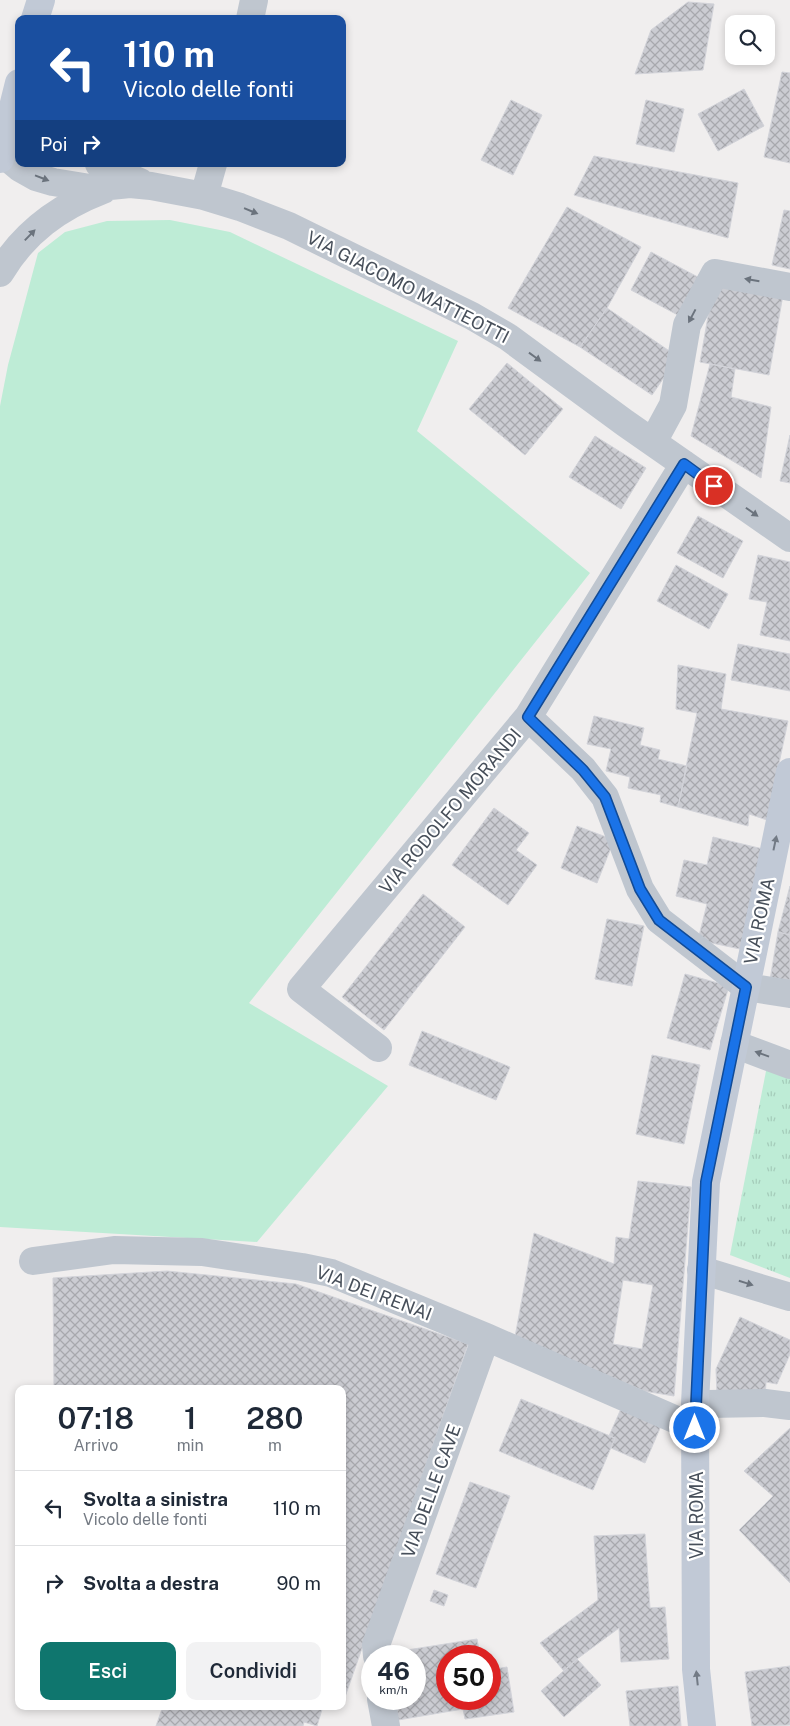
<!DOCTYPE html>
<html lang="it">
<style>
body{margin:0;font-family:"Public Sans",sans-serif;background:#f2f2f3;color:#1f2937;height:100vh;display:flex;flex-direction:column;font-size:19px;white-space:nowrap}
*{box-sizing:border-box;margin:0}
p{font-size:16px;color:#747a83}
.icon{flex:none;width:28px;height:28px;fill:none;stroke:currentColor;stroke-width:2;stroke-linecap:round;stroke-linejoin:round}
.map{position:relative;flex:1;overflow:hidden}
.panel{position:absolute;left:15px;top:1385px;width:331px;height:325px;display:flex;flex-direction:column;background:#fff;border-radius:10px;box-shadow:0 2px 8px #0003}
.panel>*{flex:none}
.hud{position:absolute;left:15px;top:15px;width:331px;height:152px;border-radius:10px;box-shadow:0 2px 8px #0003;background:#1a4fa0;color:#fff;overflow:hidden}
.tools{position:absolute;left:725px;top:15px;display:grid;gap:10px}
.tools a{display:grid;place-items:center;width:50px;height:50px;border-radius:10px;background:#fff;box-shadow:0 2px 8px #0003;font-size:25px}
.speed{position:absolute;left:361px;top:1645px;display:flex;gap:10px;font-size:25px;font-weight:700;text-align:center}
.speed>*{display:grid;place-content:center;width:65px;height:65px;border-radius:50%;background:#fff;box-shadow:0 2px 8px #0003;line-height:1}
.speed small{font-size:12px;font-weight:400}
.speed .limit{border:8px solid #d22;background:#fff;color:#111}
.pin{position:absolute;display:grid;place-items:center;width:42px;height:42px;color:#fff;margin:-21px;border:2px solid #fff;border-radius:50%;box-shadow:0 1px 5px #0007}
.me{position:absolute;width:55px;margin:-28px;rotate:0deg;stroke-linejoin:round;filter:drop-shadow(0 0 4px #0008)}
.turn{display:flex;align-items:center;gap:18px;height:105px;padding:0 25px;font-size:22px}
.turn .icon{width:65px;height:65px;stroke-width:2.5}
.turn b{display:block;font-size:35px;line-height:42px}
.then{display:flex;align-items:center;height:48px;padding:0 25px;background:#0003;gap:10px;font-size:19px}
.eta{display:flex;justify-content:space-evenly;align-items:center;height:85px;text-align:center}
.eta b{font-size:30px;font-weight:600;line-height:35px}
.cta{display:flex;gap:10px;margin-top:auto;padding:10px 25px}
.cta a{flex:1;height:58px;border-radius:10px;background:#0f766e;color:#fff;font-size:20px;font-weight:600;line-height:58px;text-align:center}
.cta a+a{background:#f2f2f3;color:#1f2937}
ul{padding:0;list-style:none}
li{display:flex;align-items:center;gap:15px;height:75px;padding:0 25px;border-top:1px solid #e0e1e3}
li div{flex:1}
li b{display:block;font-size:19px}
li em{font-style:normal}
.map>svg:first-child{display:block}
.green{fill:#beecd6}
.park{fill:url(#park-tufts)}
.building{fill:url(#building-cross-hatch);stroke:#d2d3d9;fill-rule:evenodd}
.lines{fill:none;stroke-linecap:round;stroke-linejoin:round}
.street{stroke:#bfc6cf;stroke-width:28}
.secondary{stroke:#c1c9d6;stroke-width:28}
.oneway{fill:#6b737d}
.oneway2{fill:#727a85}
.route-casing{stroke:#114b97;stroke-width:12}
.route{stroke:#1a73e8;stroke-width:9}
.labels{text-anchor:middle;dominant-baseline:central;stroke-width:4.5;stroke-linejoin:round;paint-order:stroke}
.street-label{font-size:18px;fill:#474f5a;stroke:#fff}
</style>
<div class="map">
<svg width="790" height="1726" viewBox="0 0 790 1726">
<defs>
<pattern id="park-tufts" width="24" height="20" patternUnits="userSpaceOnUse" patternTransform="scale(1.25)"><rect width="24" height="20" fill="#beecd6"/><path d="M3 7l-1-3M5 7V3M7 7l1-3M15 17l-1-3M17 17v-4M19 17l1-3" fill="none" stroke="#a5ccba"/></pattern>
<pattern id="building-cross-hatch" width="8" height="8" patternUnits="userSpaceOnUse" patternTransform="scale(1.25)"><rect width="8" height="8" fill="#cbccd2"/><path d="M0 0l8 8M0 8l8-8" fill="none" stroke="#a7a8ad"/></pattern>
</defs>
<rect width="100%" height="100%" fill="#f0eeee"/>
<path class="green" d="M170,220L230,232L458,341L417,431L590,573L249,1003L388,1086L257,1242L0,1227V406L8,365L38,253L65,232L107,221Z"/>
<path class="park" d="M767,1066L790,1075V1278L730,1255Z"/>
<path class="building" d="M688,2L714,4L703,70L635,74L651,30Z
M782,72L790,73V163L764,157Z
M744,89L764,126L718,151L698,114Z
M511,100L542,115L513,175L481,160Z
M646,100L684,109L674,152L636,144Z
M594,156L738,183L728,238L574,195Z
M567,207L641,247L607,308L580,347L508,308Z
M784,210L790,211V269L772,265Z
M651,252L709,283L689,321L631,290Z
M715,277L784,289L769,375L700,362Z
M607,308L678,357L652,395L580,347Z
M507,363L563,409L525,455L469,409Z
M710,364L735,369L731,397L771,407L761,478L691,436Z
M790,435V483L780,481Z
M595,436L646,468L621,509L569,477Z
M698,516L743,541L723,578L677,553Z
M758,555L790,562V641L760,635L767,602L749,599Z
M676,565L728,594L709,629L657,601Z
M738,644L790,654V691L731,680Z
M678,665L726,674L721,709L788,721L767,820L749,814L748,826L678,807L697,713L676,709Z
M594,716L644,728L640,745L660,750L658,759L687,766L678,807L660,802L661,795L628,788L630,777L606,771L611,749L587,744Z
M494,808L529,833L516,850L537,865L508,905L452,865Z
M577,826L614,840L597,883L561,868Z
M713,837L763,849L740,949L698,940L707,904L676,896L684,860L707,865Z
M790,886V935L778,932Z
M423,894L465,927L384,1030L342,997Z
M607,919L644,926L632,986L595,979Z
M778,932L790,935V980H770Z
M685,974L729,986L710,1050L667,1038Z
M422,1031L510,1067L496,1100L409,1065Z
M652,1055L700,1065L684,1144L636,1134Z
M638,1181L691,1187L674,1396L644,1391L515,1337L534,1233L614,1264L616,1237L629,1239ZM623,1280L653,1285L642,1349L613,1344Z
M167,1271L296,1284L468,1344L345,1697L342,1696V1389H54L53,1278Z
M740,1317L790,1340V1354L777,1384L766,1382L765,1398L717,1394L716,1369Z
M521,1399L615,1438L593,1490L499,1451Z
M624,1402L664,1419L645,1463L611,1448L615,1438L609,1436Z
M790,1428V1583L739,1530L773,1496L744,1471Z
M470,1482L510,1496L476,1588L436,1574Z
M645,1534L650,1608L665,1607L669,1659L621,1662L619,1628L577,1659L564,1671L540,1643L598,1600L594,1536Z
M434,1590L448,1595L444,1606L430,1601Z
M477,1639L480,1656H448V1699H490V1670L507,1667L514,1712L465,1719L463,1709L398,1720L395,1699H415V1656H388V1653Z
M577,1659L601,1685L564,1717L541,1691Z
M790,1666V1725L752,1726L745,1672Z
M678,1686L681,1726H630L626,1691Z
M163,1706H323L317,1726L304,1722L303,1726H156Z"/>
<g class="lines">
<path class="street" d="M250,19L254,0
M1,152L20,168L36,177L53,182L90,188L130,184L151,186L204,196L240,207L289,226L472,316L508,337L625,423L790,538
M99,164L140,182
M204,196L213,164
M0,273C24,232 59,207 103,190
M653,442L673,405L687,325L715,273L790,287
M528,717L583,769L605,797L640,889L659,920L746,987L790,994
M734,1044L790,1065
M378,1048L301,989L528,717L684,464
M33,1261L114,1250L202,1252L302,1267L331,1273L486,1337L695,1428
M701,1270L790,1297
M708,1404L765,1403L790,1406
M377,1656L376,1645L486,1337
M381,1699L386,1726"/>
<path class="secondary" d="M35,19L41,0
M0,159L19,83
M702,1726L696,1669L695,1404L706,1182L790,772"/>
</g>
<defs><path id="oneway-solid" d="M-6-.8H1V-3.2L6.5 0L1 3.2V.8H-6Z" transform="scale(1.25)"/></defs>
<g class="oneway">
<use href="#oneway-solid" transform="translate(42 178) rotate(21)"/>
<use href="#oneway-solid" transform="translate(251 211) rotate(22)"/>
<use href="#oneway-solid" transform="translate(30 235) rotate(-46)"/>
<use href="#oneway-solid" transform="translate(752 280) rotate(-170)"/>
<use href="#oneway-solid" transform="translate(692 316) rotate(118)"/>
<use href="#oneway-solid" transform="translate(535 357) rotate(36)"/>
<use href="#oneway-solid" transform="translate(752 512) rotate(35)"/>
<use href="#oneway-solid" transform="translate(762 1054) rotate(-160)"/>
<use href="#oneway-solid" transform="translate(746 1283) rotate(17)"/>
</g>
<g class="oneway2">
<use href="#oneway-solid" transform="translate(775 843) rotate(-78)"/>
<use href="#oneway-solid" transform="translate(697 1678) rotate(-96)"/>
</g>
<g class="lines">
<g class="route-casing">
<path id="route" d="M695,1428L706,1182L746,987L659,920L640,889L605,797L583,770L528,717L684,464L714,486"/>
</g>
<use href="#route" class="route"/>
</g>
<g class="labels">
<g class="street-label">
<text transform="translate(408 287) rotate(27)">VIA GIACOMO MATTEOTTI</text>
<text transform="translate(450 811) rotate(-50)">VIA RODOLFO MORANDI</text>
<text transform="translate(759 921) rotate(-78)">VIA ROMA</text>
<text transform="translate(374 1293) rotate(21)">VIA DEI RENAI</text>
<text transform="translate(431 1491) rotate(-70)">VIA DELLE CAVE</text>
<text transform="translate(696 1515) rotate(-90)">VIA ROMA</text>
</g>
</g>
</svg>
<div class="tools">
<a><svg class="icon" aria-label="search" viewBox="0 0 24 24"><circle cx="10" cy="10" r="6"/><path d="M15 15l6 6"/></svg></a>
</div>
<div class="speed"><div>46<small>km/h</small></div><div class="limit">50</div></div>
<div class="pin" style="left:714px;top:486px;background:#d93025"><svg class="icon" aria-label="arrive" viewBox="0 0 24 24"><path d="M6 21V4h12l-3 4 3 4H6"/></svg></div>
<svg class="me" style="left:695px;top:1428px" viewBox="-20 -20 40 40"><circle r="17" fill="#1a73e8" stroke="#fff" stroke-width="3"/><path d="M0-11L8 9 0 5-8 9z" fill="#fff"/></svg>
<div class="hud">
<div class="turn"><svg class="icon" aria-label="left" viewBox="0 0 24 24"><path d="M17 20v-9H6M10 6l-5 5 5 5"/></svg><div><b>110 m</b>Vicolo delle fonti</div></div>
<div class="then">Poi<svg class="icon" aria-label="right" viewBox="0 0 24 24"><path d="M7 20v-9h11M14 6l5 5-5 5"/></svg></div>
</div>
<section class="panel">
<div class="eta">
<div><b>07:18</b><p>Arrivo</p></div>
<div><b>1</b><p>min</p></div>
<div><b>280</b><p>m</p></div>
</div>
<ul>
<li><svg class="icon" aria-label="left" viewBox="0 0 24 24"><path d="M17 20v-9H6M10 6l-5 5 5 5"/></svg><div><b>Svolta a sinistra</b><p>Vicolo delle fonti</p></div><em>110 m</em></li>
<li><svg class="icon" aria-label="right" viewBox="0 0 24 24"><path d="M7 20v-9h11M14 6l5 5-5 5"/></svg><div><b>Svolta a destra</b></div><em>90 m</em></li>
</ul>
<div class="cta"><a>Esci</a><a>Condividi</a></div>
</section>
</div>
